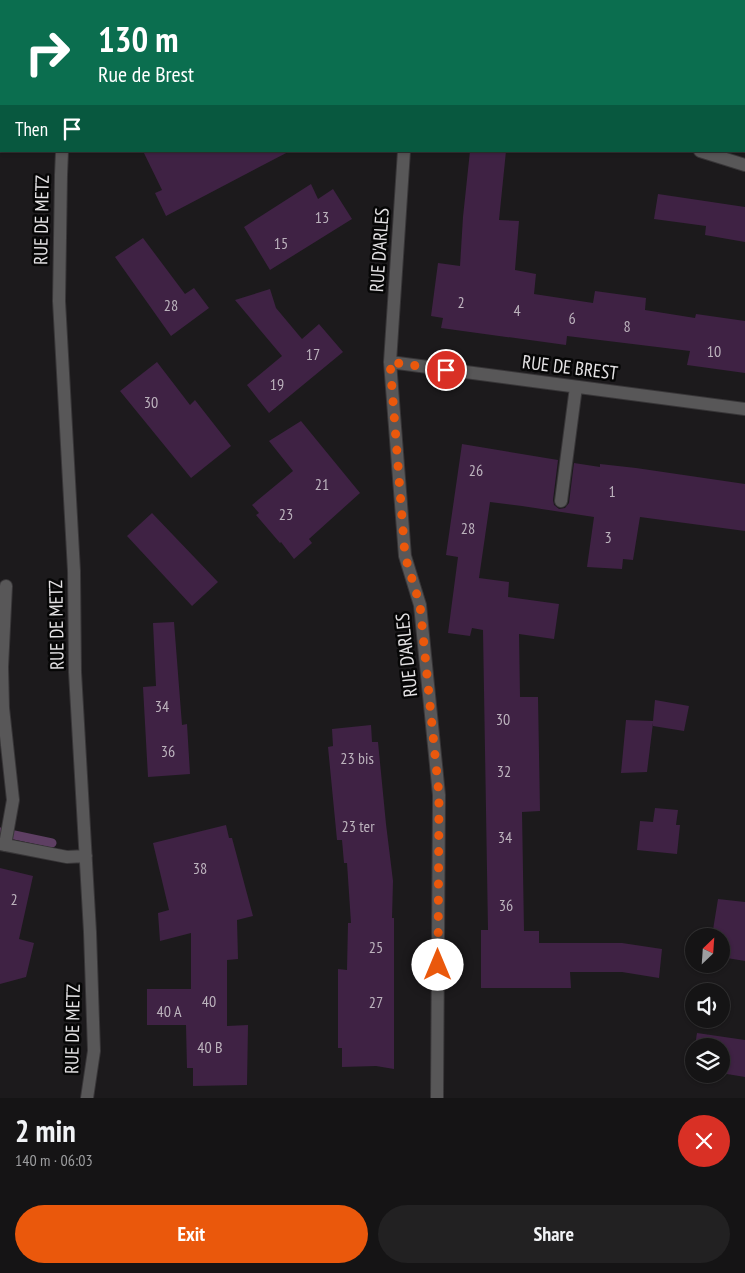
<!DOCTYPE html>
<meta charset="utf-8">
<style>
body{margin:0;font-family:"PT Sans Narrow",sans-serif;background:#222122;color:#f1f3f6;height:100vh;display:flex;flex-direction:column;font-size:19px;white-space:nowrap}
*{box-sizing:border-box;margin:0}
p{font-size:16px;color:#9d9ea0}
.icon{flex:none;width:28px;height:28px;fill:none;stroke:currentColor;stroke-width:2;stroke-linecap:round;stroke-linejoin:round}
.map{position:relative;height:1098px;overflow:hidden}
.panel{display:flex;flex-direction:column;background:#151415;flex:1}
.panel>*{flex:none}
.banner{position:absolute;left:0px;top:0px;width:745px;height:152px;box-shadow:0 1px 4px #0004,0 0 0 1px #343334;background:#0b6e4f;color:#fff;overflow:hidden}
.needle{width:32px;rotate:25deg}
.fabs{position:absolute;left:685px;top:928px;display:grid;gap:10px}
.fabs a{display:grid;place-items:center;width:45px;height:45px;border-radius:50%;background:#151415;box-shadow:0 1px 4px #0004,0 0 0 1px #343334;font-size:25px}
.pin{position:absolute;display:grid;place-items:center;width:42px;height:42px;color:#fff;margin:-21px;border:2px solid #fff;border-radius:50%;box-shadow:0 1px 5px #0007}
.me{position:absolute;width:55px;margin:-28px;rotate:0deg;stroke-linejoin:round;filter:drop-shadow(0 0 4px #0008)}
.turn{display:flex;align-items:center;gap:18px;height:105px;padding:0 15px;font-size:22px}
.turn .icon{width:65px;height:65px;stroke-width:2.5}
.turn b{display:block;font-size:35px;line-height:42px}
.then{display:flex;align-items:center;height:48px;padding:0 15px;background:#0003;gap:10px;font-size:19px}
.round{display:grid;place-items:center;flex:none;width:52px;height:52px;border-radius:26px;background:#222122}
.headline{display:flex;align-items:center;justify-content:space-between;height:85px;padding:0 15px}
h1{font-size:30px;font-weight:600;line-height:38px}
.action{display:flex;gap:10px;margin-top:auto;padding:10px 15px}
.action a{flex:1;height:58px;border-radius:30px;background:#ea580c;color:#fff;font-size:20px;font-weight:600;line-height:58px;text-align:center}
.action a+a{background:#222122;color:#f1f3f6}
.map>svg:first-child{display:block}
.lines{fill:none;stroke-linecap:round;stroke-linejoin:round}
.stream{stroke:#5e3f63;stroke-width:9}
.building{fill:#3f2244}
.minor-casing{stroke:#383638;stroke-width:14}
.minor{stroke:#585758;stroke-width:12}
.route{stroke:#ea580c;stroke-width:9;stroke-dasharray:0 16.2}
.labels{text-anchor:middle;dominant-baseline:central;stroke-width:5;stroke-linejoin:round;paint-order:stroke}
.number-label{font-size:16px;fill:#bcb3bd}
.street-label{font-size:19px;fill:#e5e3e5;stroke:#060606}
</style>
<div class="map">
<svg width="745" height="1098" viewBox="0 0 745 1098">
<rect width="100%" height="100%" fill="#1c1a1c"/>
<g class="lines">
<path class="stream" d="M0,832L52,843"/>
</g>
<path class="building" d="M143,151H290L166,216L155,193L162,190Z
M470,151H506L499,220L519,221L515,270L536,274L534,294L593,303L595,291L646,298L645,310L695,318L696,314L745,321V373L687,365L690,351L567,336L566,345L441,328L443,318L431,316L438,263L460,266L463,217Z
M311,184L318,199L333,189L352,219L270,270L244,227Z
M658,194L745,207V242L705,235L706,226L654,219Z
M143,238L185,294L194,288L209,308L171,336L115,257Z
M270,289L276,308L302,339L319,324L343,352L269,413L247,385L282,356L235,300Z
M157,362L190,405L195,400L231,446L191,478L120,391Z
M301,421L360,493L309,539L312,543L294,559L281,542L280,543L256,515L259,513L252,505L293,471L269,441Z
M462,444L558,460L553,500L554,505L559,509L565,508L569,503L574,463L600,467V464L636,468L745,484V531L640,517L633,560L623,559L622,569L587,567L594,517L522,506L490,502L479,578L509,582L508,597L559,604L554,639L519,634L520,697H538L540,811L522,812L524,931H539V943H622L662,949L659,978L622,972H570L571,988H481V930H488L483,630L472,628L470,636L448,633L458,557L446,555Z
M152,513L218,582L192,606L127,536Z
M174,622L182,725L187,724L190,774L148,777L143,687L156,686L153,623Z
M655,700L689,706L684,731L653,726V723L647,772L621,773L626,720L653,721Z
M371,725L372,742H378L386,824L393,881L392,918H394V1069L376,1066L342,1067V1048H338V969L347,970L348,923H351L347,863H344L342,840H337L328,747L333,746L332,729Z
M655,808L678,810L676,825H680L677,854L637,850L640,821L653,822Z
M226,825L229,838H232L253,916L237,920L238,959L227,960V1026L248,1025L247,1085L193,1086V1068H187L186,1025H147V989H191V933L160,941L158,913L169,910L153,843Z
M0,868L33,876L19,939L34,943L26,977L0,984Z
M718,899L745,902V961L721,957V936H712Z
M697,1033L745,1040V1077L721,1073V1046H695Z"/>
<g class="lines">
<g class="minor-casing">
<path id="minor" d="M75,1V0
M414,1V0
M705,1V0
M62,151L61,175L59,301L74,571L75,672L90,932L94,1051L87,1098
M404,151L390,362L405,556L420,605L439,795L437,1098
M700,151L745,165
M390,362L745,409
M561,501L576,387
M0,844L67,857L86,856
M5,845L13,800L3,708L2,667L6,586"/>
</g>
<use href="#minor" class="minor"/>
</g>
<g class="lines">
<path class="route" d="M438,965L439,795L420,605L405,556L390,362L446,370"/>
</g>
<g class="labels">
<g class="number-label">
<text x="322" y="217">13</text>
<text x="281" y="243">15</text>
<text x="461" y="302">2</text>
<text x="171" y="305">28</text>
<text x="517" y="310">4</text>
<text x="572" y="318">6</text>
<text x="627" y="326">8</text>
<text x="714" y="351">10</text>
<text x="313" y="354">17</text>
<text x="277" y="384">19</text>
<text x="151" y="402">30</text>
<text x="476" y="470">26</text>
<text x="322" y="484">21</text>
<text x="612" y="491">1</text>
<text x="286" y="514">23</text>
<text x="468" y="528">28</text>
<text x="608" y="537">3</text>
<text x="162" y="706">34</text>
<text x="503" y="719">30</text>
<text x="168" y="751">36</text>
<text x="357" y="758">23 bis</text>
<text x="504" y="771">32</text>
<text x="358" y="826">23 ter</text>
<text x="505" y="837">34</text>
<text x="200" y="868">38</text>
<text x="14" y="899">2</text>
<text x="506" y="905">36</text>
<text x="376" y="947">25</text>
<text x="209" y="1001">40</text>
<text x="376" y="1002">27</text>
<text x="169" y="1011">40 A</text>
<text x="210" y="1047">40 B</text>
</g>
<g class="street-label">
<text transform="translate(41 220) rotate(-89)">RUE DE METZ</text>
<text transform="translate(379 250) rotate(-86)">RUE D'ARLES</text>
<text transform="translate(570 367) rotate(7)">RUE DE BREST</text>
<text transform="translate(56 625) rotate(-91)">RUE DE METZ</text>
<text transform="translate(406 655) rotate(-96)">RUE D'ARLES</text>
<text transform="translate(72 1029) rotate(-89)">RUE DE METZ</text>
</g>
</g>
</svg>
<div class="fabs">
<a><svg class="needle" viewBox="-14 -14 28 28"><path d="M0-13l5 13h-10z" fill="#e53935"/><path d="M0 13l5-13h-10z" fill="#9d9ea0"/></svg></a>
<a><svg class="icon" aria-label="sound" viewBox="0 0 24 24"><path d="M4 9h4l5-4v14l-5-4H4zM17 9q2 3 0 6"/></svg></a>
<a><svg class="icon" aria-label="layers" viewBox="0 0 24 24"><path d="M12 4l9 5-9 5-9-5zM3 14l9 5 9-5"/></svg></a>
</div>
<div class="pin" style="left:446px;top:370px;background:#d93025"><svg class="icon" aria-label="arrive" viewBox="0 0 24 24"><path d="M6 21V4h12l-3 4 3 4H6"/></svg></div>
<svg class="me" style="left:438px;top:965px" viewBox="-20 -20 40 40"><circle r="19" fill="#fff"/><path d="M0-13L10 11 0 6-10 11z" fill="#ea580c"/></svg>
<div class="banner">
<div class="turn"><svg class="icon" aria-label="right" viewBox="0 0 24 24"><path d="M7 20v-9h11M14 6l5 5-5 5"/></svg><div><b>130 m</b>Rue de Brest</div></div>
<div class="then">Then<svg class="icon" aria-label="arrive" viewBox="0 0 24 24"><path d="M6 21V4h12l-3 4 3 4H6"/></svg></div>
</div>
</div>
<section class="panel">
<div class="headline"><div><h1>2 min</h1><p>140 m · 06:03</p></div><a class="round" style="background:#d93025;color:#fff"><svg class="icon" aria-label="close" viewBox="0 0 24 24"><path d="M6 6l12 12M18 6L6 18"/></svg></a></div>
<div class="action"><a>Exit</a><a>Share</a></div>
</section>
